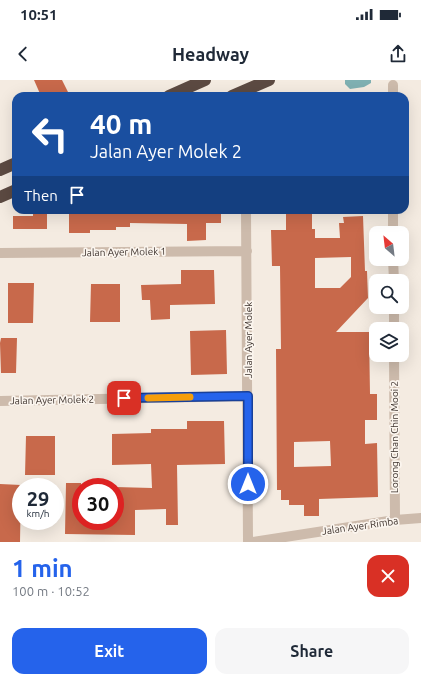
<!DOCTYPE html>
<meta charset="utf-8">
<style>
body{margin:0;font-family:Ubuntu,sans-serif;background:#f6f6f7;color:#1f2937;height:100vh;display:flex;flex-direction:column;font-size:15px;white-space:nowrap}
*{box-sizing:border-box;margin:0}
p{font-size:13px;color:#747a83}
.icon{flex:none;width:22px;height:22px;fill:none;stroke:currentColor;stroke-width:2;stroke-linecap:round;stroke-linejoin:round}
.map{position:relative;height:462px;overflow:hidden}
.drawer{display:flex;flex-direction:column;background:#fff;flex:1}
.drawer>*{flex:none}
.hud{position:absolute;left:12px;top:12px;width:397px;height:122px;border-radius:12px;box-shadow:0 4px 16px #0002;background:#1a4fa0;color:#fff;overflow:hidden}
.needle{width:26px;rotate:332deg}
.tools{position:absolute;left:369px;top:146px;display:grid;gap:8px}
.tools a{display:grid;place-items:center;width:40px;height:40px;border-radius:8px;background:#fff;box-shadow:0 4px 16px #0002;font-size:20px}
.speed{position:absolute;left:12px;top:398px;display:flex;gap:8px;font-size:20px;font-weight:700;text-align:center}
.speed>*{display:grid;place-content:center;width:52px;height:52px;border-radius:50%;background:#fff;box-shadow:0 4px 16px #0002;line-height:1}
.speed small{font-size:10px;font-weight:400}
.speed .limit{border:6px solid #d22;background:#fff;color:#111}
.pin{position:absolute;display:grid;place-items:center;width:34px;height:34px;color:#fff;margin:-17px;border-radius:8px;box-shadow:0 2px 6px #0006}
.me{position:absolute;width:44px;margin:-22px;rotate:0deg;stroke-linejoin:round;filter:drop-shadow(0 0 3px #0008)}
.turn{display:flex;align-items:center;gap:14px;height:84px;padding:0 12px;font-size:18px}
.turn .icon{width:52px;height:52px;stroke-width:2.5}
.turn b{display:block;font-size:28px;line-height:34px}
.then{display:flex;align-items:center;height:38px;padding:0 12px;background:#0003;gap:8px;font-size:15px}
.round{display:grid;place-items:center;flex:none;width:42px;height:42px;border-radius:12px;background:#f6f6f7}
.summary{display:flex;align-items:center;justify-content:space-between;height:68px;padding:0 12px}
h1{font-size:24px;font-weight:700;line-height:30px;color:#2563eb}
.button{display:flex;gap:8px;margin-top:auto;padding:8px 12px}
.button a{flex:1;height:46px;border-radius:12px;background:#2563eb;color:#fff;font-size:16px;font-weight:700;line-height:46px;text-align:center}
.button a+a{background:#f6f6f7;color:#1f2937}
.status{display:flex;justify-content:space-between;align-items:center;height:28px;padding:0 20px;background:#fff;direction:ltr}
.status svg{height:11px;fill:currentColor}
header{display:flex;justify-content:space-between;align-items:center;height:52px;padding:0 12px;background:#fff;font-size:18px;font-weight:700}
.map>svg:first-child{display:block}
.water{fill:#7fb0b2}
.building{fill:#c8694b;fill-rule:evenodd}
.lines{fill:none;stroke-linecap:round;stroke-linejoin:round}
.minor{stroke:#cdbbac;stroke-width:10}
.highway{stroke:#5c4a42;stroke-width:12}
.route-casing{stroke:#184099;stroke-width:10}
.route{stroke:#2563eb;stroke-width:7}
.slow{stroke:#f59e0b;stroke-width:7}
.labels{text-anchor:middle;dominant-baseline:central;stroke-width:3.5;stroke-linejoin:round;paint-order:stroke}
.street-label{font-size:10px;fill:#3b302b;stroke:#fbf5ee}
</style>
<div class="status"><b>10:51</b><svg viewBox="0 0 49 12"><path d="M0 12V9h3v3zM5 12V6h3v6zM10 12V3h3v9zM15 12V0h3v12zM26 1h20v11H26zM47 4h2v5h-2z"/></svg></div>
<header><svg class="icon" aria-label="back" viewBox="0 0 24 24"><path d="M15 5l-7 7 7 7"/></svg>Headway<svg class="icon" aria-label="share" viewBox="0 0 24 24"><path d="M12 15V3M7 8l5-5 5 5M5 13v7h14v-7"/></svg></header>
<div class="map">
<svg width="421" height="462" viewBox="0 0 421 462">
<rect width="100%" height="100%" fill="#f4ebe1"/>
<path class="water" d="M345,0H371V3L364,7L350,9L345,4Z"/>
<path class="building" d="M34,0H62L70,16H41Z
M33,130H47V149H13V136H33Z
M69,130H221V143H206V160L187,161V144L130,143V147H116V150H90V153H69Z
M286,130H312V149H315V158H340L339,143H344L343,137L363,136L365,191H367L368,218L336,252H369L370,314H377V340H365V364L377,363L378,417L319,419V436H304V425H289V420H281V410H277L276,269H281L280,186H272L271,150H286ZM351,177V197L340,208H315V178ZM330,361L331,386L294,387V362Z
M181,190H214L215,224L170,225V239L151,240L150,220H142L141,205L181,204Z
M8,203H34L33,243H8Z
M91,204H120V242H90Z
M226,250L227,294L191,295L190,251Z
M1,258H17L16,293H1L0,263Z
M187,341H224L225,384L177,385L178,445H166V429L135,430V455L65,454L66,403H81V441H115V407L152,408L151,384L112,385V354L151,353V349H187Z
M26,356H55V395H25Z
M0,404L21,405L20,462H0Z"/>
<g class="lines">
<path class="minor" d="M393,5V16
M246,130L248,462
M393,130V153
M0,173L247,171
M393,179L394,201
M394,227V249
M394,275L395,440
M0,321L248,316
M253,462L395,440L421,438"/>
<path class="highway" d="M169,16L205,0
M232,16L269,0
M0,90L16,83
M0,117L16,110"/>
</g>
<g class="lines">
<g class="route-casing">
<path id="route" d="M124,318L248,316V404"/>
</g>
<use href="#route" class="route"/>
<path class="slow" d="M148,318L190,317"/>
</g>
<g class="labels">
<g class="street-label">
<text transform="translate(124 172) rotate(-1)">Jalan Ayer Molek 1</text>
<text transform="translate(248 260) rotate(-90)">Jalan Ayer Molek</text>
<text transform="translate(52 320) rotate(-1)">Jalan Ayer Molek 2</text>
<text transform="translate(394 357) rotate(-90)">Lorong Chan Chin Mooi 2</text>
<text transform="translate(360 446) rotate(-8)">Jalan Ayer Rimba</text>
</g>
</g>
</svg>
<div class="tools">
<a><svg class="needle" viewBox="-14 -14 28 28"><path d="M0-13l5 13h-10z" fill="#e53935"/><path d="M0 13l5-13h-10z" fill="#747a83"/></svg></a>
<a><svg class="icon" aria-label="search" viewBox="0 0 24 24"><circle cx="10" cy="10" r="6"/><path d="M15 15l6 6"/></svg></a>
<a><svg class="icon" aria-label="layers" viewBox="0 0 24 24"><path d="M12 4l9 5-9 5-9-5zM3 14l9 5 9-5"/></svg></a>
</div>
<div class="speed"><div>29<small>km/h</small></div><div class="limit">30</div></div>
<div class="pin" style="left:124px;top:318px;background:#d93025"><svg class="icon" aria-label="arrive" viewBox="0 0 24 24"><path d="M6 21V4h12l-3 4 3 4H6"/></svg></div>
<svg class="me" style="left:248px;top:404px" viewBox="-20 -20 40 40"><circle r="17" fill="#2563eb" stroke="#fff" stroke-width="3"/><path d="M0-11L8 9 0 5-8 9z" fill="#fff"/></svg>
<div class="hud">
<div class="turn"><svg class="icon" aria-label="left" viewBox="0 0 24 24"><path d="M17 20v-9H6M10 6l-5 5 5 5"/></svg><div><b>40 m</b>Jalan Ayer Molek 2</div></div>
<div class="then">Then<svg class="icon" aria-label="arrive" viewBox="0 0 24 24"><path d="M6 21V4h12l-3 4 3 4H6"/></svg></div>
</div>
</div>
<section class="drawer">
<div class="summary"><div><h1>1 min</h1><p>100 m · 10:52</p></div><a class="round" style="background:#d93025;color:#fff"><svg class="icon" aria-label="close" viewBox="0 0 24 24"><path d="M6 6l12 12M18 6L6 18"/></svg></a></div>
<div class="button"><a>Exit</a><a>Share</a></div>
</section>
